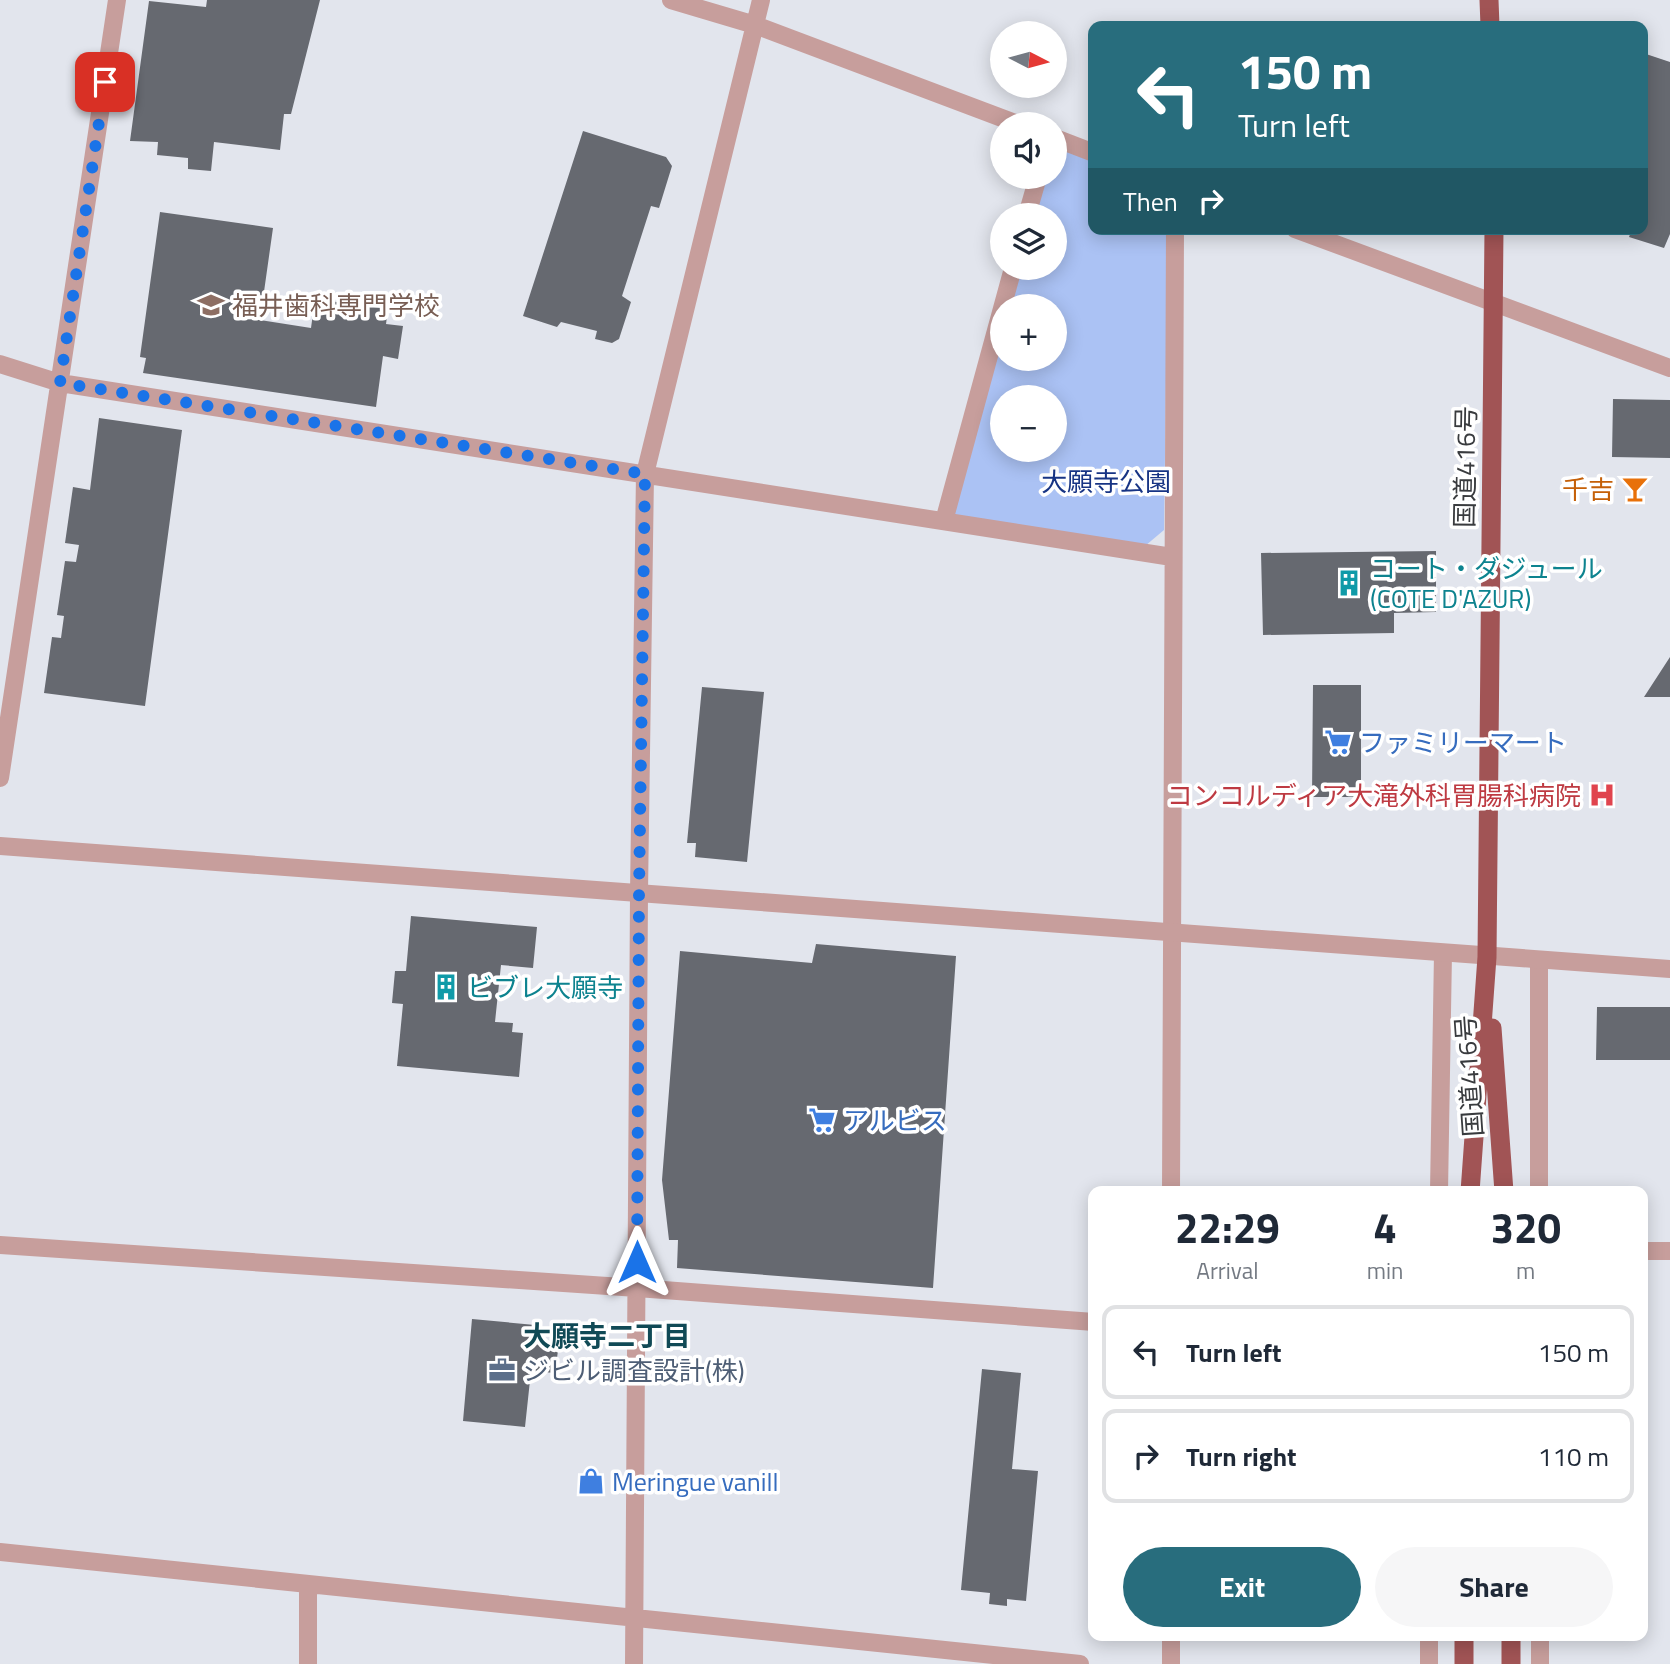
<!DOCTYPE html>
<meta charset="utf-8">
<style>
body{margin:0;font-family:"Titillium Web","Noto Sans JP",sans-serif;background:#f6f6f7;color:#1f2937;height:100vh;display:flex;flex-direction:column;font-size:26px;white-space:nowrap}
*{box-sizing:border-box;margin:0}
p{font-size:23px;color:#747a83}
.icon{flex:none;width:38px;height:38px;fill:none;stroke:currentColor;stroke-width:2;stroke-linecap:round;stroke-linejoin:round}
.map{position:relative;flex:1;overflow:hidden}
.sheet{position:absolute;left:1088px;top:1186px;width:560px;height:455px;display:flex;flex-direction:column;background:#fff;border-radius:14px;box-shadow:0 4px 18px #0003}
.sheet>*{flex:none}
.hud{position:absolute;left:1088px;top:21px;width:560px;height:214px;border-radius:14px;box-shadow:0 4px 18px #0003;background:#286d7d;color:#fff;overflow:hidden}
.needle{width:46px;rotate:96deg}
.controls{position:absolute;left:990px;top:21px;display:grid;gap:14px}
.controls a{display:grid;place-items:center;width:77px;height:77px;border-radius:50%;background:#fff;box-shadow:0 4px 18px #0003;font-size:35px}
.pin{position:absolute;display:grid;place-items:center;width:60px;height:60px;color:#fff;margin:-30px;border-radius:14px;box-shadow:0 4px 10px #0006}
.me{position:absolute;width:77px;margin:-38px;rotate:0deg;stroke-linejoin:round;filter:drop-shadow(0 0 5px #0008)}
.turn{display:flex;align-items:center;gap:24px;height:147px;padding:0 35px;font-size:32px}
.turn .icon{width:91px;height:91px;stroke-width:2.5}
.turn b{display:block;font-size:49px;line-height:60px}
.then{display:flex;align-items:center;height:66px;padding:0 35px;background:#0003;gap:14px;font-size:26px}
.eta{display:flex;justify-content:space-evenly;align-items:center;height:119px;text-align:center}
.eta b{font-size:42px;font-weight:700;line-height:49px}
.button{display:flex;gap:14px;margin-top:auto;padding:14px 35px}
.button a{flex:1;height:80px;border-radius:42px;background:#286d7d;color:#fff;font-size:28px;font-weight:700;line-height:80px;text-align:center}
.button a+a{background:#f6f6f7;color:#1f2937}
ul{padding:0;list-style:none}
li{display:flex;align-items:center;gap:21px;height:94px;margin:0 14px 10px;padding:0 21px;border:4px solid #e0e1e3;border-radius:14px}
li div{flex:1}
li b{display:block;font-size:26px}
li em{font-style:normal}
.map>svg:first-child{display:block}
.green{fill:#abc2f4;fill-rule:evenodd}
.building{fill:#666970}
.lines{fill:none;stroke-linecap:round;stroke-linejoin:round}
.minor{stroke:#c79e9c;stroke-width:18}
.tertiary{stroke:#c79e9c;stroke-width:18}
.trunk{stroke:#a15455;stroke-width:19}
.route{stroke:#1a73e8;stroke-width:12;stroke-dasharray:0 21.6}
.labels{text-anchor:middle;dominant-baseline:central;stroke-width:7;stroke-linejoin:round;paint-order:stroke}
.education-label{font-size:26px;fill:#785e54;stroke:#fff;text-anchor:start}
.street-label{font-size:26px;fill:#393b3e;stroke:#fff}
.park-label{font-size:26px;fill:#173484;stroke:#fff}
.food-label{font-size:26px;fill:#c56008;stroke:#fff;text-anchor:end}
.culture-label{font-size:26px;fill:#0d838f;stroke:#fff;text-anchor:start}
.shop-label{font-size:26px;fill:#366cbe;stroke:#fff;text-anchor:start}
.health-label{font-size:26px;fill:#be3a42;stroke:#fff;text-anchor:end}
.service-label{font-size:26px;fill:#4e5e75;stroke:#fff;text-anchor:start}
.neighbourhood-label{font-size:28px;font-weight:bold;fill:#114a56;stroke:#fff}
</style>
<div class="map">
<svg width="1670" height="1664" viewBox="0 0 1670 1664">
<rect width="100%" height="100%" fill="#e2e5ed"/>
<path class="green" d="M1055,147L1094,161V229H1168L1164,530L1145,546L951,514L1003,328V359H1055V306H1009L1019,268H1055V215H1034L1045,177H1055ZM1003,397H1055V450H1003Z"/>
<path class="building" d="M207,0H320L291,114H284L280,150L214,142L211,171L188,169V158L157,155L158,142L130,141L149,1L206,7Z
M1643,53L1670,62V234L1664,248L1629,237L1632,229H1643Z
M583,131L666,157L672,166L659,208L651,206L622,296L631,302L619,339L612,343L595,339L597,331L561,322L557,327L523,316Z
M160,212L273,228L260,320L311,328L315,299L388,309L386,324L403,326L398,359L383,356L376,407L143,373L146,358L140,357Z
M1613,399L1670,400V458L1612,457Z
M99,418L182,430L145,706L44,693L52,637L61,638L64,616L57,615L65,561L76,562L79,545L65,543L73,487L90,490Z
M1436,551V612L1394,613V633L1263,635L1261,553Z
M1670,657V697H1644Z
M1313,685H1361V797H1312Z
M702,687L764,692L747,862L695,857L696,843H687Z
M411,916L537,927L533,968L501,965L495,1022L513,1023L512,1032L523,1033L519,1077L397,1066L403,1004L392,1003L395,971H406Z
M816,944L956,956L933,1288L677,1268L678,1240H669L662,1180L680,951L812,963Z
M1597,1007H1670V1060H1596Z
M472,1319L535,1325L533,1340L559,1343L555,1373L531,1371L525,1427L463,1421Z
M982,1369L1021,1373L1012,1469L1038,1471L1026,1601L1007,1599V1606L989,1604L990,1593L961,1590Z"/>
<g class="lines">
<path class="minor" d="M671,0L755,25L1018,124
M1055,138L1094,153
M1027,215L1038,177
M1295,229L1670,368
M0,364L60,383L1172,557
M944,521L1013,268
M0,778L117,0
M1539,960V1192
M1171,1192L1175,229
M1439,1192L1443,953
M0,1245L637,1288L1094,1322
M1643,1251H1670
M0,1552L1080,1664
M1540,1636V1664
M308,1664V1584
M634,1664L639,893L645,474L761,0
M1171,1664V1636
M1429,1664V1636"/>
<path class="tertiary" d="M0,846L1670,969"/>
<path class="trunk" d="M1489,0L1490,26
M1492,1028L1504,1192
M1470,1192L1487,957L1494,229
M1464,1636V1664
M1511,1664V1636"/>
</g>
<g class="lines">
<path class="route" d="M105,82L60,383L645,474L639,893L637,1262"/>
</g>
<defs>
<g id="university-bare" transform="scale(2.1)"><path d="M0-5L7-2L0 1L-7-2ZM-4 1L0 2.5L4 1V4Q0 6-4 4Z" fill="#8d6e63" stroke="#fff" stroke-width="2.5" paint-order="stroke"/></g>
<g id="bar-bare" transform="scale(2.1)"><path d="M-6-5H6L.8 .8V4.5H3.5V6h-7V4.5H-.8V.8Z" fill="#e8710a" stroke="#fff" stroke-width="2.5" paint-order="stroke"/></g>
<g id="building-bare" transform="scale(2.1)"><path d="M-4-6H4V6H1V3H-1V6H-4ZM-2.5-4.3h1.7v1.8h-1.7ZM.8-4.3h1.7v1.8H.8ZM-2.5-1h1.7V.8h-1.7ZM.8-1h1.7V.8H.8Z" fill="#0f9aa8" stroke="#fff" stroke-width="2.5" paint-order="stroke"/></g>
<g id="supermarket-bare" transform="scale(2.1)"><path d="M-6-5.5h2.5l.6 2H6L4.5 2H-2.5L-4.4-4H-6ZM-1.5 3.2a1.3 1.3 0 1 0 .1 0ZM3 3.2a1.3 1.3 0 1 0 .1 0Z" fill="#3f7fe0" stroke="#fff" stroke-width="2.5" paint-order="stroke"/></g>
<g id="hospital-bare" transform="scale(2.1)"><path d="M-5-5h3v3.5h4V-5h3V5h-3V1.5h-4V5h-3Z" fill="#e0444e" stroke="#fff" stroke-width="2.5" paint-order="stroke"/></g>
<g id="office-bare" transform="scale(2.1)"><path d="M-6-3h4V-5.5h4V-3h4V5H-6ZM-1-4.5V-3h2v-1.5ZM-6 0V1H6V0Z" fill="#5c6f8a" stroke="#fff" stroke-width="2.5" paint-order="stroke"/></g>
<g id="shop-bare" transform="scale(2.1)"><path d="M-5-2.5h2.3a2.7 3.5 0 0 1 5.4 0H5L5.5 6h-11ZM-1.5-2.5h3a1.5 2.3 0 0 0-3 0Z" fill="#3f7fe0" stroke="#fff" stroke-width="2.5" paint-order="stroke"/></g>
</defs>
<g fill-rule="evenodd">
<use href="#university-bare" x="211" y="305"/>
<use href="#bar-bare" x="1635" y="489"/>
<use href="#building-bare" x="1349" y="583"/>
<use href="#supermarket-bare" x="1338" y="742"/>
<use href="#hospital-bare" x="1602" y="795"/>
<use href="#building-bare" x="446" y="987"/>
<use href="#supermarket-bare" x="822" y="1120"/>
<use href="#office-bare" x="502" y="1370"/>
<use href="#shop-bare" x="591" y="1481"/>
</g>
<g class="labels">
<g class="education-label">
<text x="232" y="305">福井歯科専門学校</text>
</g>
<g class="street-label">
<text transform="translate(1465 467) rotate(-89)">国道416号</text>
<text transform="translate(1469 1076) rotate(-94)">国道416号</text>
</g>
<g class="park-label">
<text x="1106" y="481">大願寺公園</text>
</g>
<g class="food-label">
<text x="1614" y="489">千吉</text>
</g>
<g class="culture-label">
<text x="1370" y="568">コート・ダジュール<tspan x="1370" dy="30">(COTE D'AZUR)</tspan></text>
<text x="467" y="987">ビブレ大願寺</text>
</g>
<g class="shop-label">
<text x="1359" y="742">ファミリーマート</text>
<text x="843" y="1120">アルビス</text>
<text x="612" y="1481">Meringue vanill</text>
</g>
<g class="health-label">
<text x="1581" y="795">コンコルディア大滝外科胃腸科病院</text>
</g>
<g class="service-label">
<text x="523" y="1370">ジビル調査設計(株)</text>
</g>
<g class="neighbourhood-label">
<text x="607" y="1335">大願寺二丁目</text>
</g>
</g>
</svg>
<div class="controls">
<a><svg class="needle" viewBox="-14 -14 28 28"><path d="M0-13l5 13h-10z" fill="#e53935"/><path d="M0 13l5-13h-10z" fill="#747a83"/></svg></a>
<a><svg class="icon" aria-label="sound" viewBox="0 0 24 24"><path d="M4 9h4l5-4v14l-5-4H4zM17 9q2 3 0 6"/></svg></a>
<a><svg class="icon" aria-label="layers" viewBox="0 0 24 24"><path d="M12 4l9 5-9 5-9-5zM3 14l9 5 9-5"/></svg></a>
<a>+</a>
<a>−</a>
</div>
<div class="pin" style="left:105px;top:82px;background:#d93025"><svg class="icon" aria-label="arrive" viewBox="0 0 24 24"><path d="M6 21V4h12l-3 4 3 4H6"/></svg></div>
<svg class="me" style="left:637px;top:1262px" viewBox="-20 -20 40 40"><path d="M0-17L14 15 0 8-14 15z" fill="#1a73e8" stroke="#fff" stroke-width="4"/></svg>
<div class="hud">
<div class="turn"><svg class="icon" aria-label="left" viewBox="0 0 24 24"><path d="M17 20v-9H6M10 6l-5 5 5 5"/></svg><div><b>150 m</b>Turn left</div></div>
<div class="then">Then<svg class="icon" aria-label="right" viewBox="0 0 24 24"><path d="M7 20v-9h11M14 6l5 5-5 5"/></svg></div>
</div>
<section class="sheet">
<div class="eta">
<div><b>22:29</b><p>Arrival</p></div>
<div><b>4</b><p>min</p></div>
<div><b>320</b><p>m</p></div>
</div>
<ul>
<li><svg class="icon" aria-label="left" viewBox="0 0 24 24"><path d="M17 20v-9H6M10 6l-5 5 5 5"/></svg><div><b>Turn left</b></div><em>150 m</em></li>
<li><svg class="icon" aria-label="right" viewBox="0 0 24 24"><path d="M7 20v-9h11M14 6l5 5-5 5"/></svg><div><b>Turn right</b></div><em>110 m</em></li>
</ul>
<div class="button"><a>Exit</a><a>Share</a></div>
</section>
</div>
